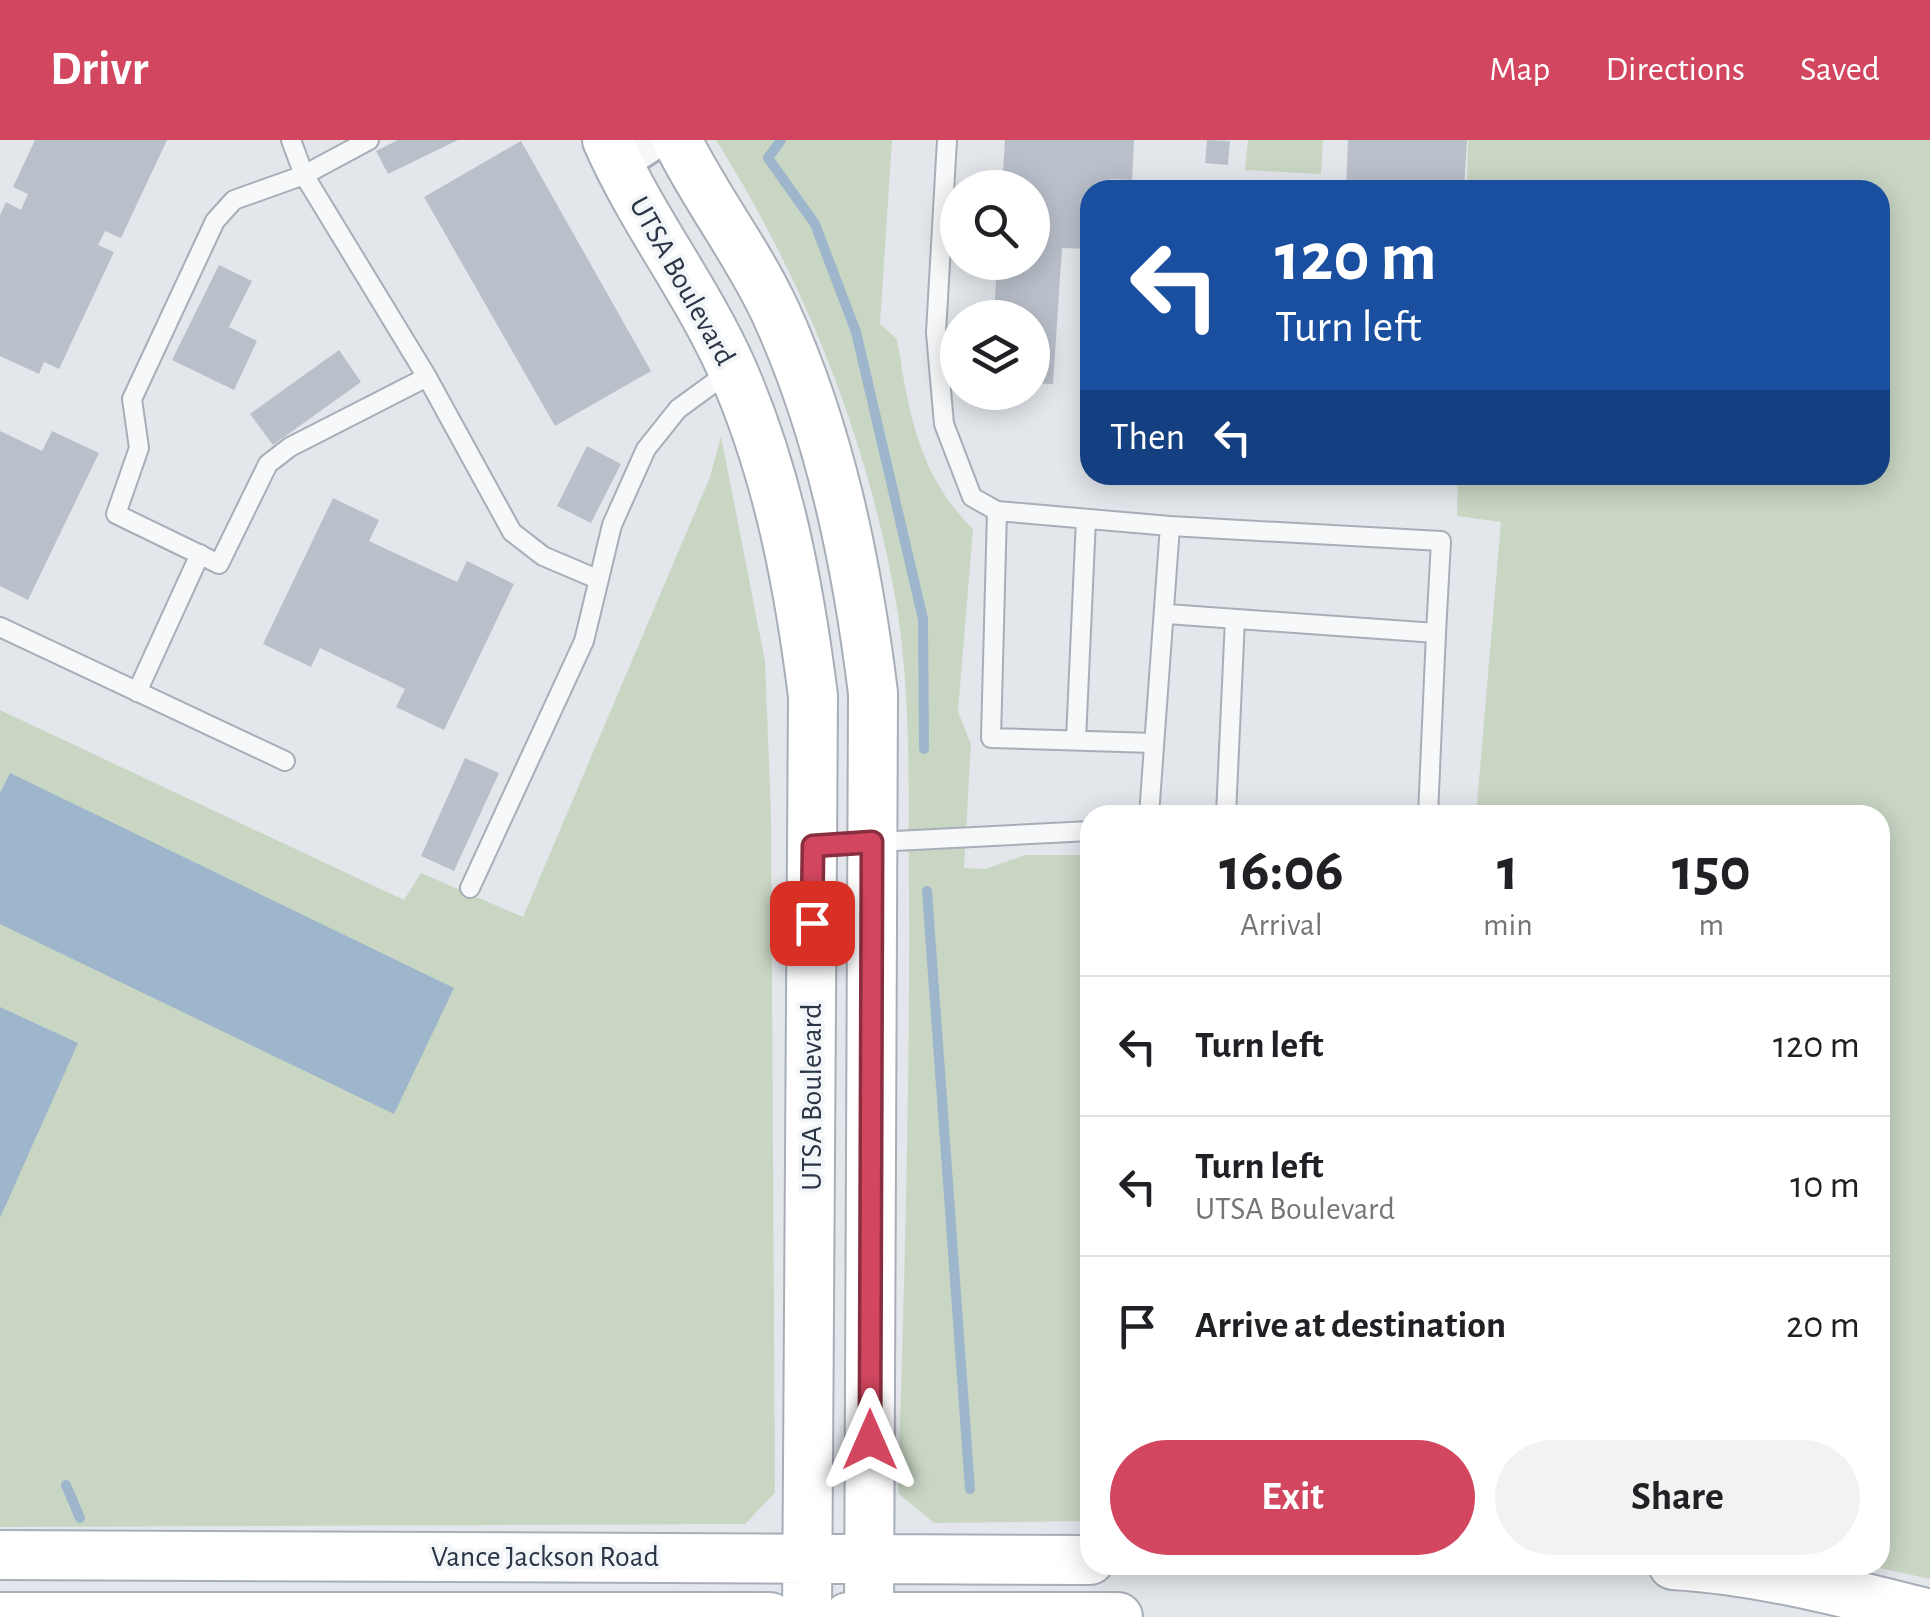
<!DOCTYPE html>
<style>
body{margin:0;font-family:"Alegreya Sans",sans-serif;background:#f2f2f2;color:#202124;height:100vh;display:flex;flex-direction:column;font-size:38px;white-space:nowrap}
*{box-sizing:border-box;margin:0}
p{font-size:32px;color:#757577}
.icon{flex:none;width:55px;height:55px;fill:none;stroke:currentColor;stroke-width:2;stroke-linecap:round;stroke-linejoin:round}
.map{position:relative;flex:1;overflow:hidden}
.panel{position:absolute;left:1080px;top:665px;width:810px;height:770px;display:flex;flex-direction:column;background:#fff;border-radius:30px;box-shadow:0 5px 25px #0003}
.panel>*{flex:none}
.guide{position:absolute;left:1080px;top:40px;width:810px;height:305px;border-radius:30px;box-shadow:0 5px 25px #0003;background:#1a4fa0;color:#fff;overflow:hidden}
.controls{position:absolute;left:940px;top:30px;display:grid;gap:20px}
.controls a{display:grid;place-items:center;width:110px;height:110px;border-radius:50%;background:#fff;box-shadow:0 5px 25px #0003;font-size:50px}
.pin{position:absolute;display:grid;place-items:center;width:85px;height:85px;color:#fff;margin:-42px;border-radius:20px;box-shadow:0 5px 15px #0006}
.me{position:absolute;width:110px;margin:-55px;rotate:0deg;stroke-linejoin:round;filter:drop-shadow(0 0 8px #0008)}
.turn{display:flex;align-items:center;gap:35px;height:210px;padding:0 30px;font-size:45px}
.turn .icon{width:130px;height:130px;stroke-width:2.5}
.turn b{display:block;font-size:70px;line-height:85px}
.then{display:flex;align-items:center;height:95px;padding:0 30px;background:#0003;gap:20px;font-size:38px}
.eta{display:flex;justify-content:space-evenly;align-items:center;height:170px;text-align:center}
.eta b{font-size:60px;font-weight:700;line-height:70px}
.button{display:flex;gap:20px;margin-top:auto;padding:20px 30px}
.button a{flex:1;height:115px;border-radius:60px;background:#d34660;color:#fff;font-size:40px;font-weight:700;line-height:115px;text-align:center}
.button a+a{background:#f2f2f2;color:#202124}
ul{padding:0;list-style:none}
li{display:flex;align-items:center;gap:30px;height:140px;padding:0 30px;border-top:2px solid #e0e0e0}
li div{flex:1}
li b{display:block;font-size:38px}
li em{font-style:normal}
header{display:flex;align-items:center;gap:60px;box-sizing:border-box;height:140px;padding:0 50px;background:#d34660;color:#fff}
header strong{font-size:48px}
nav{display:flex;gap:55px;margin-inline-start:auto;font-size:35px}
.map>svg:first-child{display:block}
.green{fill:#c9d6c4}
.water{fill:#9eb6cc}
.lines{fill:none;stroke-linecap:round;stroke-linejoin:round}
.stream{stroke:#9eb6cc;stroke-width:10}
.building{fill:#bac0ca}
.service-casing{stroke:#a8aeb7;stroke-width:22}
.minor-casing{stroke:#a8aeb7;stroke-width:38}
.secondary-casing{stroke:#a8aeb7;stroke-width:52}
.service{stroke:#f6f8fa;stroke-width:18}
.minor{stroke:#f6f8fa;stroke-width:32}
.secondary{stroke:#fff;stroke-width:48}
.route-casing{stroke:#892e3e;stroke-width:25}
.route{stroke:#d34660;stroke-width:18}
.labels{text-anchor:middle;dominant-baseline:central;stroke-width:8;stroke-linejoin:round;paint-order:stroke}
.street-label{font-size:30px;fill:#2a3545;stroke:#f3f6f9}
</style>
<header>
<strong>Drivr</strong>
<nav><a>Map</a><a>Directions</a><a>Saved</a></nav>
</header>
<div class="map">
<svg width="1930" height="1477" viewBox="0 0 1930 1477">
<rect width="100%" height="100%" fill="#e3e7ec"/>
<path class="green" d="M716,0H892L880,184L897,199C909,272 918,335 973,389L958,572L971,604L964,728L985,729L1025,715H1090V1381L934,1383L898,1353C904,1154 910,955 909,756C908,659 912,558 896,462C867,296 805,142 716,0Z
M1248,0H1323L1321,34L1245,30Z
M1468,0H1930V1439L1866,1425H1880V675H1476L1501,382L1457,376L1458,335H1880V50H1467Z
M721,296L765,521L771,674L775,1353L745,1384L0,1387V570L404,760L421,733L523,777L710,337Z"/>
<path class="water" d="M10,633L454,848L394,974L0,784V653Z
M0,867L78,903L0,1078Z"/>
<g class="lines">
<path class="stream" d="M781,0L768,18L815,84L856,192L923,479L924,609
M927,751L970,1349
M66,1345L80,1378"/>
</g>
<path class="building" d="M35,0H167L121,98L105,91L98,105L114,112L59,229L44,222L39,234L0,216V75L6,62L21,70L28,54L13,47Z
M398,0H458L388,34L376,11Z
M1005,0H1134L1132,40L1110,39L1109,50H1090V109L1062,108L1053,244L1032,243V178H994L997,122H1032V48H1002Z
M1207,0L1230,1L1228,25L1205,23Z
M1348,0H1467L1464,50H1346Z
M521,1L651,231L555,286L424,57Z
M219,125L252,141L229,187L257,201L234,250L172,220Z
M339,210L361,242L273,305L250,274Z
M0,291L42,311L52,291L99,313L28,460L0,446Z
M587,306L621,324L591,383L557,366Z
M333,358L379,380L369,401L457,442L467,421L514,444L444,590L396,567L405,549L320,508L311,527L263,504Z
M465,618L499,633L454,731L421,716Z"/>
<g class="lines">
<g class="service-casing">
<path id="service" d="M291,0L304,35L427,237L512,392L543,416L597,439
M369,0L304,35L234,60L215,81L132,259L139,308L116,374L219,424L268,324L290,307L427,237
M947,0L936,193L944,284L972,357L997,371L1170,386L1149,675
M997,371L991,598L1153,603
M1167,474L1436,493L1441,401L1170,386
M0,487L285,621
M137,552L200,414
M1076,600L1086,379
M1226,675L1235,479
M1428,675L1436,493
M816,705L1090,691
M470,748L584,501L612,385L646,309L678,269L730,231"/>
</g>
<g class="minor-casing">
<path id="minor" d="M618,26L659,0"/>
</g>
<g class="secondary-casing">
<path id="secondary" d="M607,0C642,80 697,150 732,229C778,333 799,445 813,556L807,1477
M677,0C706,59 747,111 775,171C830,291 857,423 873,553L869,1476
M0,1415L1090,1420
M1673,1425C1760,1430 1846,1453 1930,1474
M0,1477H770
M848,1477H1118"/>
</g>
<use href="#service" class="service"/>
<use href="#minor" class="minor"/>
<use href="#secondary" class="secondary"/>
</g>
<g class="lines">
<g class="route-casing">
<path id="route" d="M812,783L813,706L872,702L870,1300"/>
</g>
<use href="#route" class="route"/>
</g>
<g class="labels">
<g class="street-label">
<text transform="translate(682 141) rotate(61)">UTSA Boulevard</text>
<text transform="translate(812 957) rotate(-90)">UTSA Boulevard</text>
<text x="545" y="1417">Vance Jackson Road</text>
</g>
</g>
</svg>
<div class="controls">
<a><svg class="icon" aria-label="search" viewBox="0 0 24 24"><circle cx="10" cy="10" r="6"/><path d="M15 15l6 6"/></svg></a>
<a><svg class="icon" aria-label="layers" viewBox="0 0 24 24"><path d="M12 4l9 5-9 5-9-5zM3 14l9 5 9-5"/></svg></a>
</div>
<div class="pin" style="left:812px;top:783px;background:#d93025"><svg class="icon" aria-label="arrive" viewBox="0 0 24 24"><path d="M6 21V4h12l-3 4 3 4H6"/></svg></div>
<svg class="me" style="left:870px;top:1300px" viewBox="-20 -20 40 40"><path d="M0-17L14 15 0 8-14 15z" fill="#d34660" stroke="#fff" stroke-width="4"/></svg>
<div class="guide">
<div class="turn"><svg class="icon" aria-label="left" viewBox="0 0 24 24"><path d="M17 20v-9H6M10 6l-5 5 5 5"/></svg><div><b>120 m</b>Turn left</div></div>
<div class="then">Then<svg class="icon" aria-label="left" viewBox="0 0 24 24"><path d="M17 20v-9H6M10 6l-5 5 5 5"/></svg></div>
</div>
<section class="panel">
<div class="eta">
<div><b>16:06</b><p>Arrival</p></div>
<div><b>1</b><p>min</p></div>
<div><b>150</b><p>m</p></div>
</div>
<ul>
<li><svg class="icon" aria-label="left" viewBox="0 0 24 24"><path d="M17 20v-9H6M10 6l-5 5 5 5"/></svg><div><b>Turn left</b></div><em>120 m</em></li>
<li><svg class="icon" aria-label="left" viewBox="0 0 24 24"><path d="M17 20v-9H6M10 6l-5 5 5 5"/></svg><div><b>Turn left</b><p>UTSA Boulevard</p></div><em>10 m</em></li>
<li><svg class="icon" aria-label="arrive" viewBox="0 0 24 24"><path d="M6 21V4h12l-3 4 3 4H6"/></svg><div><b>Arrive at destination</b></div><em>20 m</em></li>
</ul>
<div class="button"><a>Exit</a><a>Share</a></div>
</section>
</div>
